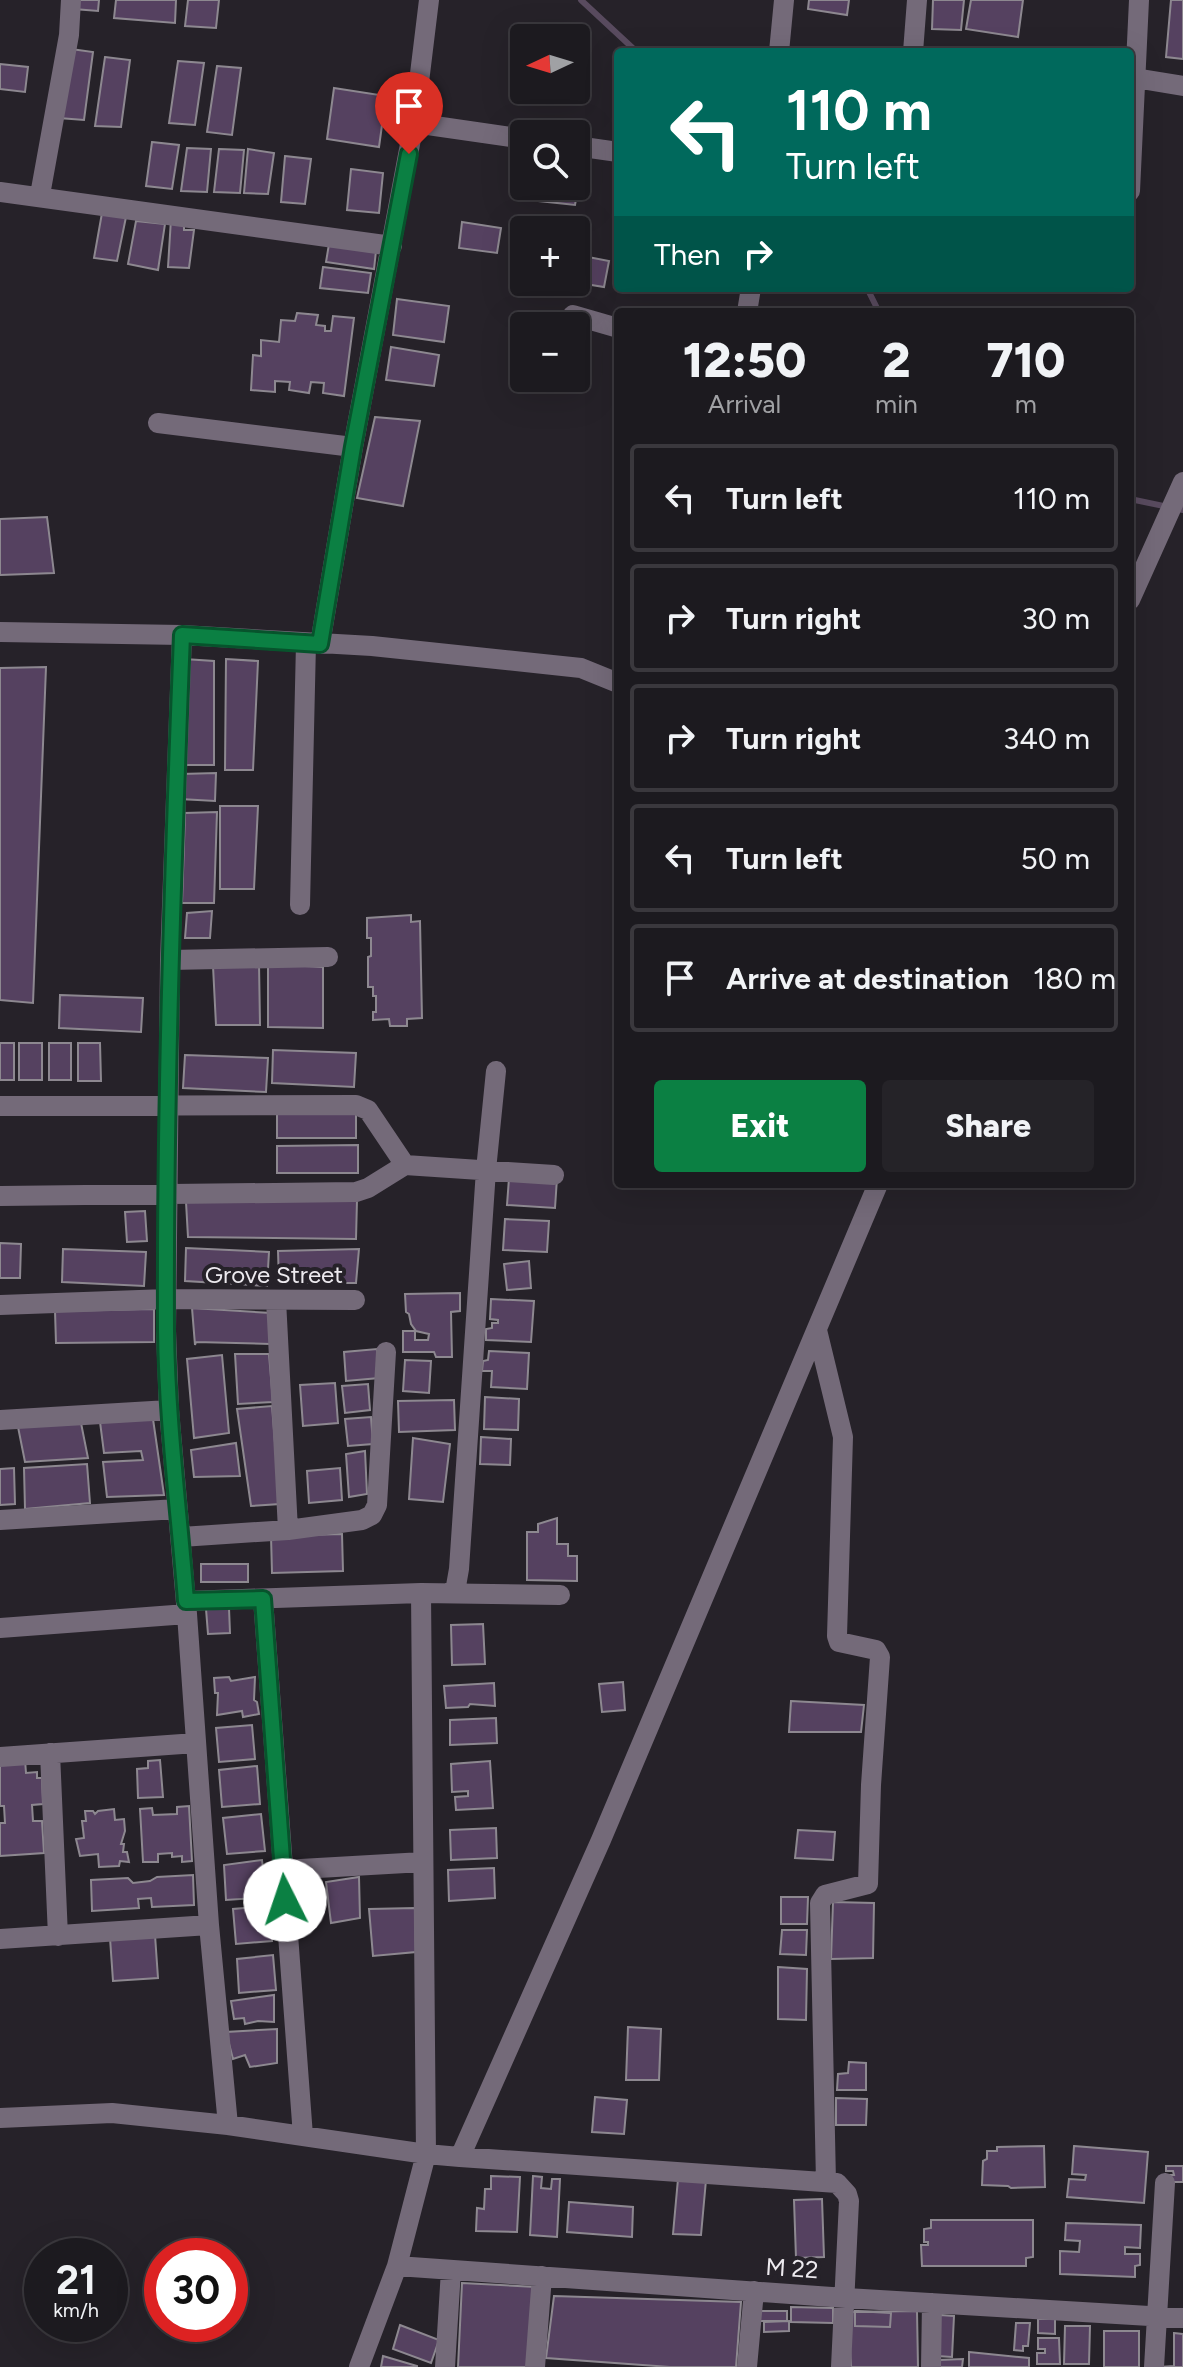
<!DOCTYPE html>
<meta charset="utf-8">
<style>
body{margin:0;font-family:Figtree,sans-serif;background:#252328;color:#f1f3f6;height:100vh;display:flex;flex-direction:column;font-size:30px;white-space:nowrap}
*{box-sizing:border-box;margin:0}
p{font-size:26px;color:#a0a1a4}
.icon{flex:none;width:44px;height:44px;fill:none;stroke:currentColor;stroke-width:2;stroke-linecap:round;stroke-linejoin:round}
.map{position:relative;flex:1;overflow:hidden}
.side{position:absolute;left:614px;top:308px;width:520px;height:880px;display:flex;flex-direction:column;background:#1c1a1f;border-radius:8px;box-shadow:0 8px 32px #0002,0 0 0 2px #3a383d}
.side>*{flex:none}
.banner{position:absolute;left:614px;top:48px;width:520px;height:244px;border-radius:8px;box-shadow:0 8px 32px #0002,0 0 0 2px #3a383d;background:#00695c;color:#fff;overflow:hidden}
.needle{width:52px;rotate:266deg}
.tools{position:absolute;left:510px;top:24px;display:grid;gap:16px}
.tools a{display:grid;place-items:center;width:80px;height:80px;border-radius:8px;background:#1c1a1f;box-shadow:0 8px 32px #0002,0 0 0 2px #3a383d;font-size:40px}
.speed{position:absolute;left:24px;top:2238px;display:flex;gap:16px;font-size:40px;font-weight:700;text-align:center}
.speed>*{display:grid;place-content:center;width:104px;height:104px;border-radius:50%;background:#1c1a1f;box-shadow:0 8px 32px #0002,0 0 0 2px #3a383d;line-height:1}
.speed small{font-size:20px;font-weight:400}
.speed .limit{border:12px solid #d22;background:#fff;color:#111}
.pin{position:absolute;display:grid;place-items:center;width:68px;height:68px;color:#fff;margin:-82px -34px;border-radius:50% 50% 50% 0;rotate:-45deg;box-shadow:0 0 8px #0007}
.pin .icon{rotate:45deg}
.me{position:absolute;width:88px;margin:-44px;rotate:356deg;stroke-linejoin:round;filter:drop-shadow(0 0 6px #0008)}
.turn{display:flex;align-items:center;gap:28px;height:168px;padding:0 40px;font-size:36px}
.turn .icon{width:104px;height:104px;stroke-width:2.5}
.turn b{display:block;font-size:56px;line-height:68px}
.then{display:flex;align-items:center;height:76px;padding:0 40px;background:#0003;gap:16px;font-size:30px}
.eta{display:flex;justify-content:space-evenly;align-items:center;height:136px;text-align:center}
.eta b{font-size:48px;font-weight:800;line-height:56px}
.cta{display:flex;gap:16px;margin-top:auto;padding:16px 40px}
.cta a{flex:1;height:92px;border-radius:8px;background:#0b8043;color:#fff;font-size:32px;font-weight:800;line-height:92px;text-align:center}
.cta a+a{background:#252328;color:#f1f3f6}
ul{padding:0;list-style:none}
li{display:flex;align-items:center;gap:24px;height:108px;margin:0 16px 12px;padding:0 24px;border:4px solid #3a383d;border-radius:8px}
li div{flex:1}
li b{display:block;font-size:30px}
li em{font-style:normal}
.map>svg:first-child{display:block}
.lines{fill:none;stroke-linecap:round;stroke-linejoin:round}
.stream{stroke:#594b5f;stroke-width:6}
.building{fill:#554160;stroke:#8d8890;stroke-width:2}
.minor{stroke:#746a79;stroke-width:20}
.route-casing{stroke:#07532c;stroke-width:20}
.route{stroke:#0b8043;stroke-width:14}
.labels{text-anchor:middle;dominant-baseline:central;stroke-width:8;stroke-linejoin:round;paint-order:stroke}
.street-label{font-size:24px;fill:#edeaef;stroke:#262229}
</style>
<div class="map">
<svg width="1183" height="2367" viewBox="0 0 1183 2367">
<rect width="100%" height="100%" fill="#262229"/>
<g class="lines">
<path class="stream" d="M581,0L637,52
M867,288L879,312
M1130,499L1183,510"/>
</g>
<path class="building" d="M74,0H99L98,11L74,9Z
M116,0H176L175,23L114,18Z
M188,0H219L216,28L185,26Z
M809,0H849L847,15L808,9Z
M933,0H964L961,30L932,29Z
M971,0H1023L1018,37L966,29Z
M1171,0H1183V59L1166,57Z
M71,49L93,52L84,120L59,118Z
M105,57L130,60L121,127L95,126Z
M178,61L204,63L195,125L169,123Z
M0,64L28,67L25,92L0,89Z
M217,66L241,68L232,135L207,132Z
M334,88L386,96L379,147L327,139Z
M152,142L179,145L172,189L146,186Z
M187,148L211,149L207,192L181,191Z
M219,149L244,150L240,193L214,192Z
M248,149L274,153L268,194L244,193Z
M285,156L311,159L305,204L281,202Z
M576,159L583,160L575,205L539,201L541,186H576Z
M351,169L383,173L379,213L347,210Z
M102,213L126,217L117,261L94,258Z
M534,216L575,224L574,230H531Z
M171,219L184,221V230H194L189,268L168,267Z
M136,221L165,224L158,270L128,264Z
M462,222L501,228L497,253L459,248Z
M329,244L376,251L374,269L326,262Z
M583,256L609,261L604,287L579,283Z
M323,267L371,273L368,293L320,288Z
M397,299L449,306L444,342L393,335Z
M297,313L318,315L316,325L325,326V331H331L333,316L354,318L344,396L323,393L324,383L311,382L309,393L289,390L290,382L275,381V392L251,390L253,355L261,356V340L279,342L281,320L295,321Z
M391,347L439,355L434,386L386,380Z
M375,417L420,421L403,506L357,498Z
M47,517L54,573L0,575V519Z
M184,659L214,661V765H182Z
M226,659L258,661L253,770H225Z
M46,667L33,1003L0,1000V668Z
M216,773L215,801L180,799L181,774Z
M220,806H258L254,889H220Z
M217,812L214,903H182L185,813Z
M212,911L210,938H185L187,913Z
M411,915V922L420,921L422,1018L407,1019V1026H390L389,1019L373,1020V1012H376V996H373V987H368V957L371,956V938H367V918Z
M259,963L260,1025H216L213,966Z
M268,964L323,967V1028L268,1027Z
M60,995L143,998L141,1032L59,1028Z
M0,1043H14V1080H0Z
M19,1043H42V1080H19Z
M49,1043H71V1080H49Z
M78,1043H100L101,1081H78Z
M273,1050L356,1053L354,1087L272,1083Z
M185,1055L268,1058L266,1092L183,1088Z
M277,1109H356V1138H277Z
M358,1145V1173H277V1146Z
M509,1178H557L555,1208L507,1205Z
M357,1200L356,1239L188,1237L186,1202Z
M145,1211L147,1241L127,1242L125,1212Z
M505,1219L549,1221L547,1252L503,1250Z
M0,1243L21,1244L20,1278H0Z
M186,1248L269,1252L267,1286L185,1281Z
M63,1249L146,1252L144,1286L62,1282Z
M359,1249L356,1283H279L278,1251Z
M529,1261L531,1288L507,1290L504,1264Z
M460,1293V1311L451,1312L452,1357H436L434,1352H403V1331H415V1340H428L429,1334L416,1331L411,1324L409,1314L406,1312L405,1294Z
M491,1299L534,1301L531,1342L486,1340V1329L492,1328V1323H498V1320L490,1319Z
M192,1308L271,1313L270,1344L196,1342L195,1345Z
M154,1309V1342L56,1343L55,1311Z
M377,1349L379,1378L346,1381L344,1352Z
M489,1351L529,1353L527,1389L491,1387L492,1371H482L483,1361L488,1360Z
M235,1354H269L273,1402L238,1404Z
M222,1355L229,1433L194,1438L187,1359Z
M405,1360L431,1361L429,1393L403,1391Z
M335,1383L338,1423L303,1426L300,1385Z
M368,1384L370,1410L345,1413L342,1386Z
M485,1397L519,1399L518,1430L484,1429Z
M454,1400L455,1430L399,1432L398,1401Z
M272,1406L280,1504L251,1506L237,1409Z
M371,1417L373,1444L348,1446L345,1419Z
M153,1419L164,1495L107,1497L103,1462L143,1460L141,1451L104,1453L100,1422Z
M81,1423L88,1458L25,1462L18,1427Z
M481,1437L511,1439L510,1465L480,1464Z
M413,1438L450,1444L443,1502L409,1499Z
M236,1443L240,1476L194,1477L191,1450Z
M365,1451L367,1494L349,1497L346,1454Z
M87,1464L90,1503L25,1509L24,1468Z
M14,1468L15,1504L0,1505V1469Z
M340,1468L342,1500L309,1503L307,1471Z
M557,1518V1544H568V1556H577V1581L527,1580V1532H538V1524Z
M342,1534L343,1571L272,1573L271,1536Z
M201,1564H248V1582H201Z
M229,1608L230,1633L208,1634L206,1609Z
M483,1624L485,1664L452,1665L451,1625Z
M229,1677L231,1681L255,1677L254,1700L257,1702L259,1714L243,1717L242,1711L217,1715L218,1693H215L214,1678Z
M623,1682L625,1710L602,1712L599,1684Z
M494,1683L495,1706L470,1704L468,1707L446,1708L444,1686Z
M791,1701L864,1705L861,1732H789Z
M496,1718L497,1743L450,1745V1720Z
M252,1725L255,1759L219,1762L216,1728Z
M25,1760L26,1773L37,1772V1778H42L43,1804L32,1805L33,1821H42L44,1853L0,1856V1823H5L4,1806H0V1762Z
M160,1760L163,1797L138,1798L137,1769L148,1768V1761Z
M490,1761L493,1808L456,1810L455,1797L468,1796V1791L452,1792L451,1764Z
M257,1766L260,1804L222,1807L219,1770Z
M189,1806L192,1861L182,1862V1856L172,1857V1853L158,1854V1862H143L140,1809L152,1808L153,1815L177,1814V1807Z
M114,1809L115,1820L124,1819L125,1831L121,1844H124L123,1852H127L129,1862L120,1861L119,1866L99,1867L98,1854L80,1856L76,1839L84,1838L82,1821H86L85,1811H93L95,1814L98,1811Z
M261,1814L265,1851L227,1854L223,1818Z
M496,1828L497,1858L451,1860L450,1830Z
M798,1830L835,1832L833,1860L795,1858Z
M262,1860L264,1877H270L271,1897L226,1900L224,1865Z
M494,1868L495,1898L449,1901L448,1870Z
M193,1875L194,1905L152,1907L151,1898L138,1899L139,1908L92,1911L91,1880L128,1878L133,1883L150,1881L157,1877Z
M359,1877L360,1918L331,1923L326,1882Z
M781,1897H808L807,1924H781Z
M833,1902L874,1903L873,1958L831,1959Z
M269,1906L272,1941L236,1944L233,1909Z
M415,1908L416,1952L373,1956L369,1909Z
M782,1930H807L806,1955L780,1954Z
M155,1935L158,1978L113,1981L110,1938Z
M273,1955L276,1990L239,1993L237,1959Z
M778,1967L807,1969L806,2020L778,2019Z
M274,1995V2022L258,2021L245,2024L244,2018L234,2019L231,2001Z
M628,2027L661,2029L659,2080H626Z
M277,2029V2063L250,2067L245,2055L233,2059L226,2032Z
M849,2062L866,2063V2090H837L838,2074L848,2073Z
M595,2097L627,2100L624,2134L592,2132Z
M836,2098L867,2099L866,2125H836Z
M1044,2146L1045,2187L1011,2188L1008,2186L982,2185L983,2161L987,2159V2151H997V2147Z
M1074,2146L1148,2152L1144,2203L1067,2197L1069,2179L1085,2180L1086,2175L1072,2174Z
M1166,2166H1183V2182H1164V2175H1174L1173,2171H1166Z
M491,2176L520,2177L517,2232L476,2231L477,2208L484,2209L485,2189H491Z
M533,2176L542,2177L541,2188L551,2189L552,2179H560L557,2237L530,2235Z
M678,2179L706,2180L701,2235L673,2234Z
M822,2199L824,2257L796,2258L794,2200Z
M569,2202L633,2207L632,2237L567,2232Z
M931,2220H1033V2257L1026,2258V2266H922L921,2245H928V2242H924V2229L931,2228Z
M1066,2223L1141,2225L1140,2248L1125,2247V2254H1140V2265L1135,2266V2277L1060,2274V2251L1079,2252L1080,2241L1065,2240Z
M462,2283L536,2287L530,2367H458Z
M554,2296L741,2302L736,2367H670L546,2358Z
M791,2307L833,2308V2323L791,2322Z
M757,2311H787V2321H757Z
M855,2311L891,2313L890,2327L855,2326Z
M917,2311L918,2367H851L848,2312Z
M940,2315L954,2316L952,2357L937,2356Z
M1038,2319H1055V2334L1038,2333Z
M789,2321V2331L764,2332V2322Z
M1016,2323H1030L1028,2346H1023V2351L1014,2350Z
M400,2325L439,2340L431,2363L393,2349Z
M1065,2326H1090L1089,2364H1064Z
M1104,2331H1139V2367H1104Z
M1174,2333L1183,2334V2367H1159L1174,2366Z
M1038,2338H1059L1060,2364H1037V2353H1045V2349H1038Z
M969,2352L1029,2358V2367H969Z
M383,2356L417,2366V2367H381Z
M963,2359L962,2367H939V2360Z"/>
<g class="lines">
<path class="minor" d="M779,52L784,0
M913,52L917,0
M1135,78L1183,86
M414,123L429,0
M576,146L618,152
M1130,191L1139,0
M0,192L392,246
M40,195L69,35L71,0
M747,312L751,288
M573,315L618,328
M158,423L353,447
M1130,600L1183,482
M0,632L182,635L372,646L581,668L618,683
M182,635L170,960L166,1331L169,1410L187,1614L209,1925L228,2125
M320,644L353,447L414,123L524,139
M300,905L306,643
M170,960L328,957
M0,1106L356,1105L368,1110L405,1165
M0,1196L356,1192L368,1188L405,1165L554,1175
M276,1300L288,1530
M0,1305L167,1299L355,1300
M817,1330L843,1437L837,1636L839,1642L876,1650L880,1657L871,1785L868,1884L825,1895L820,1903L826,2182
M0,1420L169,1410
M0,1520L177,1509
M181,1537L288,1530L362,1520L372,1515L377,1505L386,1352
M451,1593L456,1586L459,1569L486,1170L496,1071
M263,1599L303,2136
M186,1601L421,1593L560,1595
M0,1628L187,1614
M50,1753L58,1936
M0,1757L196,1743
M283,1870L423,1862
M0,1939L209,1925
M0,2118L112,2113L228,2125L426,2154L421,1593
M460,2157L837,2183L847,2194L849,2201L841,2367
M397,2266L846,2298L1183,2318
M359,2367L397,2266L426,2154L460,2157L601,1840L878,1184
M445,2367L451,2270
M535,2367L542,2276
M747,2367L754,2291
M931,2367L932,2303
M1154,2367L1165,2183"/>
</g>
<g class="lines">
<g class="route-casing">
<path id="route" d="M285,1900L263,1599L186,1601C179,1511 167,1421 166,1330C165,1098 173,866 182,635L320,644L353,447L409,154"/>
</g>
<use href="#route" class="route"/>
</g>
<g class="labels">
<g class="street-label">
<text x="274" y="1274">Grove Street</text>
<text transform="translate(792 2268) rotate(4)">M 22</text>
</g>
</g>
</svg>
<div class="tools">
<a><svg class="needle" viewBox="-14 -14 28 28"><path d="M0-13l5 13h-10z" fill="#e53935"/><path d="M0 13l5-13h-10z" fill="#a0a1a4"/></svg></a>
<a><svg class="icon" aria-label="search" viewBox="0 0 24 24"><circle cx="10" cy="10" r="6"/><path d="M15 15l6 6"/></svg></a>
<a>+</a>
<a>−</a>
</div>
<div class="speed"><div>21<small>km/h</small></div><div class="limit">30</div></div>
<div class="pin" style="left:409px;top:154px;background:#d93025"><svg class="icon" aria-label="arrive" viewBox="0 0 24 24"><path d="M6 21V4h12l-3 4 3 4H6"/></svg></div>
<svg class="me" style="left:285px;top:1900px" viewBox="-20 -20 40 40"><circle r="19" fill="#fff"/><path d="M0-13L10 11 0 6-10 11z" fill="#0b8043"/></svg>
<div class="banner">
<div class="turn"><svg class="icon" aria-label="left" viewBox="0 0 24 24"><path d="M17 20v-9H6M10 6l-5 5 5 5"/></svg><div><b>110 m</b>Turn left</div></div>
<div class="then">Then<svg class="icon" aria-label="right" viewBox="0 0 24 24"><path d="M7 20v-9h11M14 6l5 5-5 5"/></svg></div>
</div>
<section class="side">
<div class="eta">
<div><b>12:50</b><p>Arrival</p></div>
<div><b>2</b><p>min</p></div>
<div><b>710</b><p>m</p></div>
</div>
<ul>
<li><svg class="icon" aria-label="left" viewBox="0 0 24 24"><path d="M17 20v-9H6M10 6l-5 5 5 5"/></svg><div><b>Turn left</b></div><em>110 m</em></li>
<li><svg class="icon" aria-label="right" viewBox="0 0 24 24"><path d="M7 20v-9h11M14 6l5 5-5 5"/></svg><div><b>Turn right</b></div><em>30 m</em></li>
<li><svg class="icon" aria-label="right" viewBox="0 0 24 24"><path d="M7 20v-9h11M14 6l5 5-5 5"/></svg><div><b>Turn right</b></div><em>340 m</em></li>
<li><svg class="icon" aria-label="left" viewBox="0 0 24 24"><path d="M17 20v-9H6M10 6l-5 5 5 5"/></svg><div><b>Turn left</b></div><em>50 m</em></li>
<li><svg class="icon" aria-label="arrive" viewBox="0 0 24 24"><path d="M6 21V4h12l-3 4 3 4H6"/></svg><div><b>Arrive at destination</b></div><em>180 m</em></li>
</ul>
<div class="cta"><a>Exit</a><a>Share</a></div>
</section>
</div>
